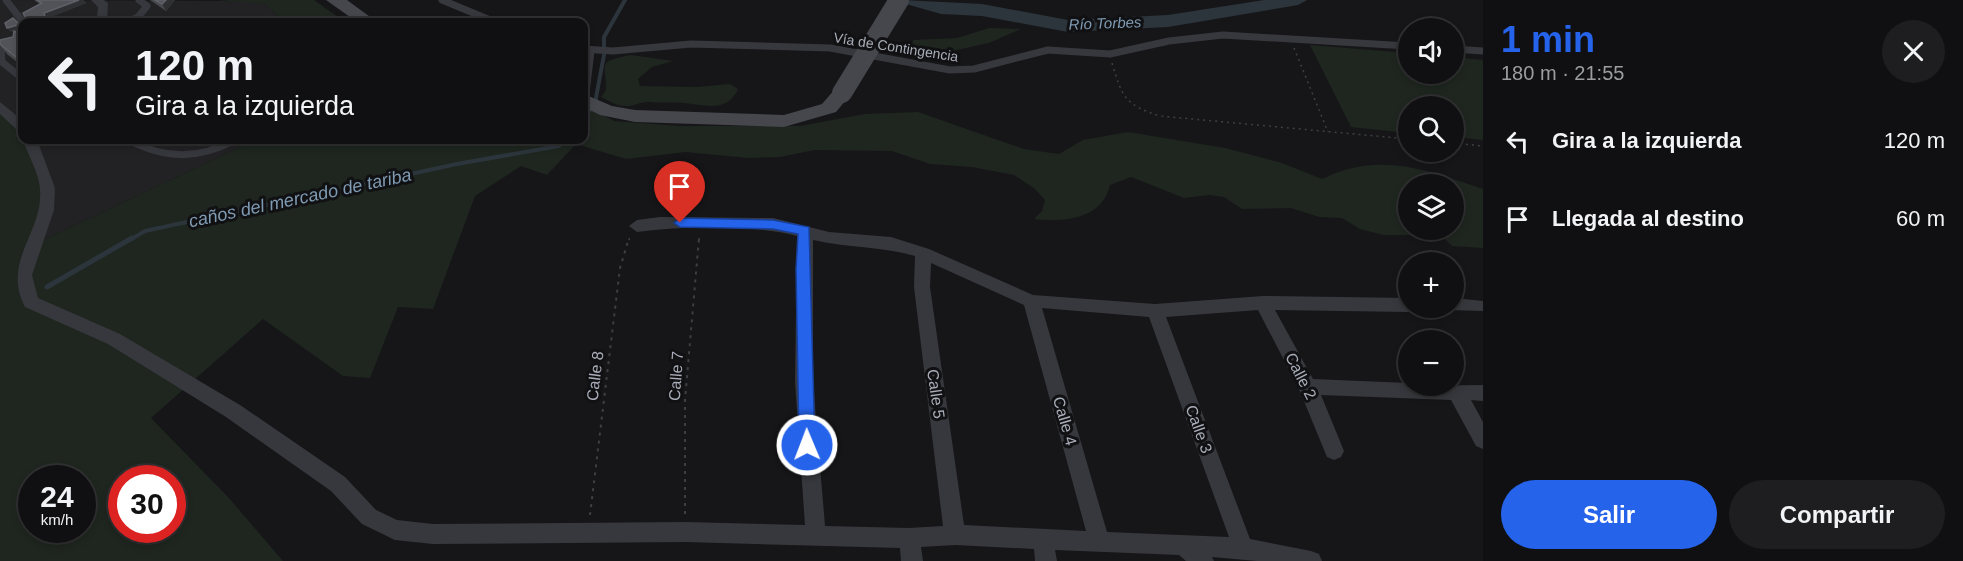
<!DOCTYPE html>
<html lang="es">
<meta charset="utf-8">
<style>
body{margin:0;font-family:Helvetica,sans-serif;background:#1e1e20;color:#f1f3f6;height:100vh;display:flex;flex-direction:column;font-size:22px;white-space:nowrap}
*{box-sizing:border-box;margin:0}
p{font-size:20px;color:#9c9d9f}
.icon{flex:none;width:33px;height:33px;fill:none;stroke:currentColor;stroke-width:2;stroke-linecap:round;stroke-linejoin:round}
.map{position:relative;flex:1;overflow:hidden}
.sheet{display:flex;flex-direction:column;background:#101012;width:480px}
.sheet>*{flex:none}
.top-card{position:absolute;left:18px;top:18px;width:570px;height:126px;border-radius:12px;box-shadow:0 3px 9px #0003,0 0 0 2px #303032;background:#101012;color:#f1f3f6;overflow:hidden}
.buttons{position:absolute;left:1398px;top:18px;display:grid;gap:12px}
.buttons a{display:grid;place-items:center;width:66px;height:66px;border-radius:50%;background:#101012;box-shadow:0 3px 9px #0003,0 0 0 2px #303032;font-size:30px}
.speed{position:absolute;left:18px;top:465px;display:flex;gap:12px;font-size:30px;font-weight:700;text-align:center}
.speed>*{display:grid;place-content:center;width:78px;height:78px;border-radius:50%;background:#101012;box-shadow:0 3px 9px #0003,0 0 0 2px #303032;line-height:1}
.speed small{font-size:15px;font-weight:400}
.speed .limit{border:9px solid #d22;background:#fff;color:#111}
.pin{position:absolute;display:grid;place-items:center;width:51px;height:51px;color:#fff;margin:-62px -26px;border-radius:50% 50% 50% 0;rotate:-45deg;box-shadow:0 0 6px #0007}
.pin .icon{rotate:45deg}
.me{position:absolute;width:66px;margin:-33px;rotate:359deg;stroke-linejoin:round;filter:drop-shadow(0 0 4px #0008)}
.turn{display:flex;align-items:center;gap:21px;height:126px;padding:0 18px;font-size:27px}
.turn .icon{width:78px;height:78px;stroke-width:2.5}
.turn b{display:block;font-size:42px;line-height:51px}
.round{display:grid;place-items:center;flex:none;width:63px;height:63px;border-radius:32px;background:#1e1e20}
.head{display:flex;align-items:center;justify-content:space-between;height:102px;padding:0 18px}
h1{font-size:36px;font-weight:700;line-height:45px;color:#2563eb}
.button{display:flex;gap:12px;margin-top:auto;padding:12px 18px}
.button a{flex:1;height:69px;border-radius:36px;background:#2563eb;color:#fff;font-size:24px;font-weight:700;line-height:69px;text-align:center}
.button a+a{background:#1e1e20;color:#f1f3f6}
ul{padding:0;list-style:none}
li{display:flex;align-items:center;gap:18px;height:78px;padding:0 18px}
li div{flex:1}
li b{display:block;font-size:22px}
li em{font-style:normal}
main{display:flex;flex:1;min-height:0}
.map>svg:first-child{display:block}
.built{fill:#222225}
.green{fill:#1e261f;fill-rule:evenodd}
.lines{fill:none;stroke-linecap:round;stroke-linejoin:round}
.stream-far1{stroke:#2c353c;stroke-width:4}
.stream{stroke:#2c353c;stroke-width:5}
.river{fill:#2c353c;fill-rule:evenodd}
.path-far1{stroke:#3d3f44;stroke-width:1.5;stroke-dasharray:2 4;stroke-linecap:butt}
.path{stroke:#3d3f44;stroke-width:2;stroke-dasharray:3 5;stroke-linecap:butt}
.lane{stroke:#37383d;stroke-width:7}
.street{fill:#37383d;fill-rule:evenodd}
.secondary{fill:#45474d;fill-rule:evenodd}
.secondary-bridge{stroke:#45474d;stroke-width:20}
.wall{fill:#47494d}
.shaded-wall{fill:#2f3033}
.building{fill:#525359;stroke:#5f6168;stroke-width:1.5}
.route{fill:#2563eb;stroke:#184099;stroke-width:1.5}
.labels{text-anchor:middle;dominant-baseline:central;stroke-width:6;stroke-linejoin:round;paint-order:stroke}
.far-street-label{font-size:14px;fill:#a8adb8;stroke:#111113}
.far-water-label{font-size:15px;font-style:italic;fill:#7f9bb3;stroke:#111113}
.street-label{font-size:16px;fill:#a8adb8;stroke:#111113}
.water-label{font-size:18px;font-style:italic;fill:#7f9bb3;stroke:#111113}
</style>
<main>
<div class="map">
<svg width="1483" height="561" viewBox="0 0 1483 561">
<rect width="100%" height="100%" fill="#161618"/>
<path class="built" d="M0,0L242,1L264,4L286,22H22V127L0,106Z
M30,140H255L35,244L41,164Z"/>
<path class="green" d="M217,0H314L345,22H286L264,4Z
M989,28L1021,29L989,43L952,51L909,45L914,40L957,38Z
M1310,45L1408,53V74H1454V57L1483,60V140L1454,137V106H1408V133L1351,127Z
M631,55L673,61L652,67L638,79L640,86L697,87L730,84L738,89C728,113 704,105 684,103C673,102 662,103 651,102C642,101 636,106 628,106C618,107 609,101 601,97L606,90C606,62 596,62 631,55Z
M584,105L614,121L680,126H800L865,114L918,112L1024,149L1059,154L1083,140L1128,132L1225,148L1282,163L1322,179C1379,151 1427,170 1483,189V248L1452,246L1441,235H1383L1360,229L1342,218L1319,217L1291,208L1242,209L1224,197L1209,195L1184,198L1131,177L1110,185C1102,220 1064,222 1034,219L1042,211L1045,200L1035,189L1014,175L972,167L930,164L892,151L815,150L780,157L749,158L685,152L626,159L576,144L547,175L521,166L475,196L433,309L398,307L370,378L343,376L263,319L151,418L228,497L283,561H0V106L22,127V140H30L48,188L35,244L255,140H283L292,143L297,140H584ZM1408,184H1454V230H1408ZM32,478H82V530H32ZM122,478H172V530H122Z"/>
<g class="lines">
<path class="stream-far1" d="M604,47V37L625,0
M595,103L604,55
M584,117L592,108
M130,240L145,231L457,164L559,146L564,140"/>
<path class="stream" d="M47,287L132,238"/>
<path class="river" d="M903,0L982,4L1068,20L1168,15L1264,0H1307L1298,5L1168,27L1068,32L982,16L941,14L906,4Z"/>
<path class="path-far1" d="M1294,48L1328,132
M1112,63C1122,97 1125,105 1160,116L1408,139
M1454,143L1483,146
M629,240L630,236
M699,240V235"/>
<path class="path" d="M685,514V400L699,238
M590,515L620,268L629,238"/>
<path class="lane" d="M6,0L23,22
M442,0L495,22
M129,22L139,16L147,6L139,0
M1,48L2,62L22,78
M584,49L613,51L691,44L830,48L950,70L974,69L1048,50L1110,54L1169,41L1223,35L1408,46
M1454,49L1483,51
M585,101L591,51
M128,140C165,159 198,160 235,140"/>
<path class="street" d="M91,0H104L108,3L107,22H86L88,19L97,17L98,7Z
M22,39V47L0,52V44Z
M0,102L22,120V131L17,130L0,114Z
M23,140H37L55,188L54,210L32,275L38,298L120,334L240,405L345,477L376,510L397,520L433,524L685,522L805,525L795,382L797,236C753,224 683,226 637,232L629,226L637,220L660,217L773,218L829,232L891,237L929,249L1033,295L1155,304L1263,296L1408,298V308H1415L1408,312L1275,310L1313,379L1408,383V386L1483,385V401L1471,400L1483,422V449L1476,446L1451,400L1321,395L1344,451L1341,457L1334,460L1327,457L1299,389L1258,310L1166,317L1250,539L1311,551L1319,554L1322,561H1257L1212,557L1214,561H1186L1179,555L1055,550L1057,561H1035L1034,549L955,545L921,547L923,561H901L900,548L685,542L433,544L395,540L362,524L331,491L226,417L108,344L25,307C1,261 44,232 40,189C39,173 28,155 23,140ZM813,240C847,248 881,246 915,256L914,287L943,526L909,528L825,526L813,382ZM931,263L1024,305L1086,531L964,525L930,287ZM1042,308L1149,317L1229,537L1107,532Z
M1454,298L1483,301V311L1448,310L1447,308H1454Z"/>
<path class="secondary" d="M326,0H347L377,22H357Z
M842,87L849,89L852,93L836,112L784,127L635,122L600,115L584,107V94L612,106L635,110L784,115L822,104L835,89Z"/>
<path class="secondary-bridge" d="M842,93L899,0"/>
</g>
<path class="wall" d="M34,0H83L86,3L48,18L49,21L44,22H22V29L14,31L22,35V66L7,54L0,45V40L13,37L14,31L11,32L18,23L22,22L40,4Z
M150,0H175L166,11Z
M177,140H198L188,146Z"/>
<path class="shaded-wall" d="M79,0H83L86,3L48,18L49,21L44,22H25L44,13Z
M166,0H175L166,11L162,4Z
M22,23V29L11,32L7,28Z
M184,140H198L188,146Z"/>
<path class="building" d="M37,0H79L44,13L45,17L7,28L5,23L13,18L18,23L22,22L25,17L23,13L42,3Z
M155,0H166L162,4Z
M14,31L22,35V62L0,44V40L13,37Z"/>
<path class="route" d="M680,218L773,220L809,227L815,445L813,450L807,452L801,450L799,445L796,269L798,234L773,229L680,227L674,223Z"/>
<g class="labels">
<g class="far-street-label">
<text transform="translate(896 47) rotate(9)">Vía de Contingencia</text>
</g>
<g class="far-water-label">
<text transform="translate(1105 23) rotate(-2)">Río Torbes</text>
</g>
<g class="street-label">
<text transform="translate(595 376) rotate(-83)">Calle 8</text>
<text transform="translate(676 376) rotate(-86)">Calle 7</text>
<text transform="translate(1301 376) rotate(63)">Calle 2</text>
<text transform="translate(936 394) rotate(82)">Calle 5</text>
<text transform="translate(1065 421) rotate(74)">Calle 4</text>
<text transform="translate(1199 429) rotate(70)">Calle 3</text>
</g>
<g class="water-label">
<text transform="translate(300 198) rotate(-12)">caños del mercado de tariba</text>
</g>
</g>
</svg>
<div class="buttons">
<a><svg class="icon" aria-label="sound" viewBox="0 0 24 24"><path d="M4 9h4l5-4v14l-5-4H4zM17 9q2 3 0 6"/></svg></a>
<a><svg class="icon" aria-label="search" viewBox="0 0 24 24"><circle cx="10" cy="10" r="6"/><path d="M15 15l6 6"/></svg></a>
<a><svg class="icon" aria-label="layers" viewBox="0 0 24 24"><path d="M12 4l9 5-9 5-9-5zM3 14l9 5 9-5"/></svg></a>
<a>+</a>
<a>−</a>
</div>
<div class="speed"><div>24<small>km/h</small></div><div class="limit">30</div></div>
<div class="pin" style="left:680px;top:223px;background:#d93025"><svg class="icon" aria-label="arrive" viewBox="0 0 24 24"><path d="M6 21V4h12l-3 4 3 4H6"/></svg></div>
<svg class="me" style="left:807px;top:445px" viewBox="-20 -20 40 40"><circle r="17" fill="#2563eb" stroke="#fff" stroke-width="3"/><path d="M0-11L8 9 0 5-8 9z" fill="#fff"/></svg>
<div class="top-card">
<div class="turn"><svg class="icon" aria-label="left" viewBox="0 0 24 24"><path d="M17 20v-9H6M10 6l-5 5 5 5"/></svg><div><b>120 m</b>Gira a la izquierda</div></div>
</div>
</div>
<section class="sheet">
<div class="head"><div><h1>1 min</h1><p>180 m · 21:55</p></div><a class="round"><svg class="icon" aria-label="close" viewBox="0 0 24 24"><path d="M6 6l12 12M18 6L6 18"/></svg></a></div>
<ul>
<li><svg class="icon" aria-label="left" viewBox="0 0 24 24"><path d="M17 20v-9H6M10 6l-5 5 5 5"/></svg><div><b>Gira a la izquierda</b></div><em>120 m</em></li>
<li><svg class="icon" aria-label="arrive" viewBox="0 0 24 24"><path d="M6 21V4h12l-3 4 3 4H6"/></svg><div><b>Llegada al destino</b></div><em>60 m</em></li>
</ul>
<div class="button"><a>Salir</a><a>Compartir</a></div>
</section>
</main>
